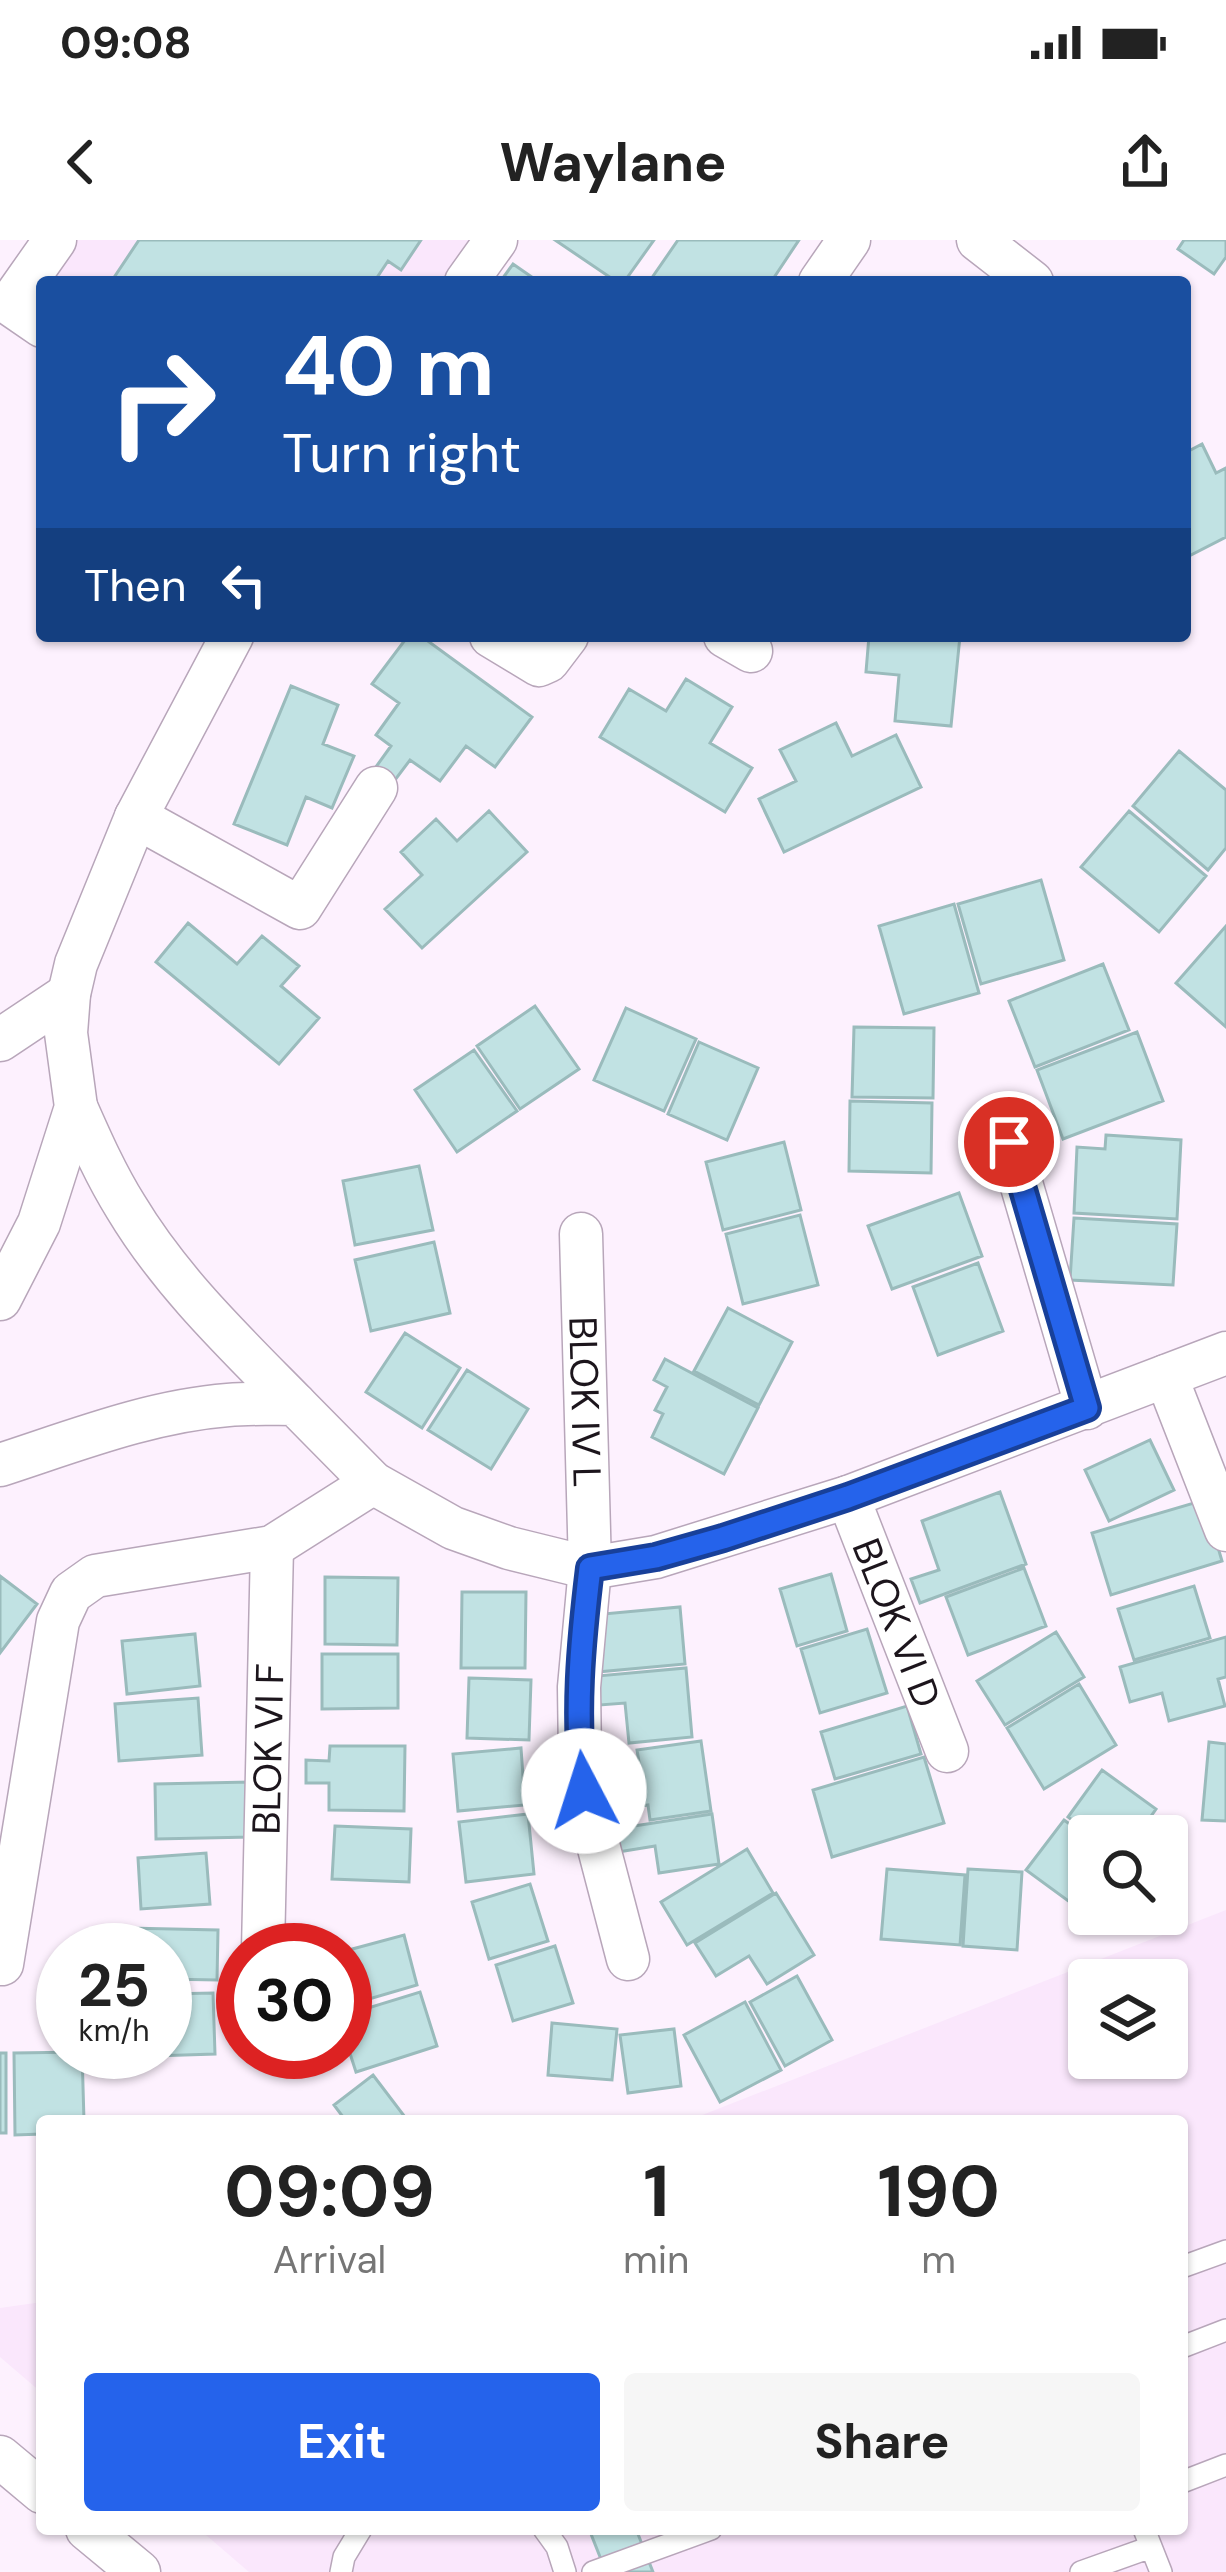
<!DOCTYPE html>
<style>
body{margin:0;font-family:"DM Sans",sans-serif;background:#f6f6f6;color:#222;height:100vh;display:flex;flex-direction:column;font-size:45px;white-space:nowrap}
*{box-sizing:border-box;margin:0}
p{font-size:39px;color:#767676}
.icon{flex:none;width:66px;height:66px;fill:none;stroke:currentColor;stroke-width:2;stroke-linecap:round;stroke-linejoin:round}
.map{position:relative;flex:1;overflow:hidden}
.side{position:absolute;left:36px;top:1875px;width:1152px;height:420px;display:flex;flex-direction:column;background:#fff;border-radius:12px;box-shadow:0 3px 9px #0004}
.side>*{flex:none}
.guide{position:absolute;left:36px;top:36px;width:1155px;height:366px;border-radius:12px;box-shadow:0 3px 9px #0004;background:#1a4fa0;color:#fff;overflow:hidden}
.tools{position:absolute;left:1068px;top:1575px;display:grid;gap:24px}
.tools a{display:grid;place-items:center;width:120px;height:120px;border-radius:12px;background:#fff;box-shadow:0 3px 9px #0004;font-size:60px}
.speed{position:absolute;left:36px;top:1683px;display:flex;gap:24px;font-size:60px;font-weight:700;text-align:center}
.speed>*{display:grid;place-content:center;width:156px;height:156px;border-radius:50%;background:#fff;box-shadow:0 3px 9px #0004;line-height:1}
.speed small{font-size:30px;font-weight:400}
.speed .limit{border:18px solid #d22;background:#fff;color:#111}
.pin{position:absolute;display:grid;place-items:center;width:102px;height:102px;color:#fff;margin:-51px;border:6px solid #fff;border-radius:50%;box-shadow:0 3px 12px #0007}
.me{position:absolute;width:132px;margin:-66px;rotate:355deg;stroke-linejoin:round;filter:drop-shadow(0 0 9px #0008)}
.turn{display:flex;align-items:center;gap:42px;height:252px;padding:0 48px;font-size:54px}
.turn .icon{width:156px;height:156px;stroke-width:2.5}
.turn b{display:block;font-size:84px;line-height:102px}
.then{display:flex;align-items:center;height:114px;padding:0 48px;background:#0003;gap:24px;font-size:45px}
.eta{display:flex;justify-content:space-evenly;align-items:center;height:204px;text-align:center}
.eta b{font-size:72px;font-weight:700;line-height:84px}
.button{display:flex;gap:24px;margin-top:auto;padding:24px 48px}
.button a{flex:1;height:138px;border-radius:12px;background:#2563eb;color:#fff;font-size:48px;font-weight:700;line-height:138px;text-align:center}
.button a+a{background:#f6f6f6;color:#222}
.status{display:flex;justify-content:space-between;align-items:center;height:84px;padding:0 60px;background:#fff;direction:ltr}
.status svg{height:33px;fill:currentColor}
header{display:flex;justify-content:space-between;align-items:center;height:156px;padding:0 48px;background:#fff;font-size:54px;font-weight:700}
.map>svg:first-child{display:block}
.built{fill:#fae7fc;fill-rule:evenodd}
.building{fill:#c1e2e3;stroke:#9abbbc;stroke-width:3}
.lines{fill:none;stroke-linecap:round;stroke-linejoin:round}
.service-casing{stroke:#b8a6ba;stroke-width:24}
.minor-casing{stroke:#b8a6ba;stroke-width:45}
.service{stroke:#fff;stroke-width:21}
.minor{stroke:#fff;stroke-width:42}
.route-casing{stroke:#184099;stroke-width:30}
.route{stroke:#2563eb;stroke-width:21}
.labels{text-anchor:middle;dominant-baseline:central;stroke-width:9;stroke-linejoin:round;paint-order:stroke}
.street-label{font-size:39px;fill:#1c151c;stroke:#fff}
</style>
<div class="status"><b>09:08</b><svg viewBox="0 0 49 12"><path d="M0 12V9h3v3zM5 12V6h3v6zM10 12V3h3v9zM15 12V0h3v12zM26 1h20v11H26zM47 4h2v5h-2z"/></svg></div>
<header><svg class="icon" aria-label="back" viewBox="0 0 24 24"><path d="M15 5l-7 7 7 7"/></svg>Waylane<svg class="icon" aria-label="share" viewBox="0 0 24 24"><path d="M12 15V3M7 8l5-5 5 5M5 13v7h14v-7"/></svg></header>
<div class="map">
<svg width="1226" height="2332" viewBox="0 0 1226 2332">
<rect width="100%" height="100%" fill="#fdf1fe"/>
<path class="built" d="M54,0H468L440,42H42V89L9,65Z
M1226,1670V2332H249L199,2289H1182V1881H687ZM1089,1740H1167V1818H1089Z
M42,2062V2153L0,2117V2068Z"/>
<path class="building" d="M139,0H421L401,30L388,21L374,42H111Z
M555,0H654L624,42H617Z
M678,0H799L771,42H649Z
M1184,0H1226V17L1214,34L1178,9Z
M513,24L539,42H500Z
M1202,204L1216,233L1226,228V297L1185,318V213Z
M408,396H421L532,477L495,527L466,506L440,541L410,520L392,544L373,531L391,506L376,495L399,463L372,444Z
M869,396H960L951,486L895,481L899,435L866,432Z
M686,439L732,467L710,503L752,528L725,572L600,497L629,449L666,471Z
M291,446L338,465L323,504L354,516L332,568L306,557L287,605L234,584Z
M836,483L852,516L896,495L921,547L784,612L759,559L796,541L780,510Z
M1179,511L1226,550V608L1208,630L1133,566Z
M489,571L527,612L422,708L385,669L422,635L401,612L436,579L457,601Z
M1129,571L1206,636L1159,692L1081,627Z
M1041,640L1064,720L981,744L958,664Z
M954,664L979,753L904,774L879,686Z
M188,683L237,724L262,696L299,726L281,746L319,778L279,824L156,722Z
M1226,686V787L1176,743Z
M1103,724L1129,790L1035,827L1009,761Z
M535,766L579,829L520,869L477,806Z
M626,768L696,799L664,871L594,840Z
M854,787L934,788L933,858L852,857Z
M1137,792L1163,861L1063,899L1037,830Z
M699,802L758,828L727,900L668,874Z
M474,810L517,871L457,912L415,850Z
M850,861L932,863L931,933L849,931Z
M1106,895L1181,900L1177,979L1074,973L1077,907L1105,909Z
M784,902L801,970L723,990L706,922Z
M419,926L433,990L355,1005L343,941Z
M959,953L982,1016L892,1049L868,986Z
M800,975L818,1045L743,1064L726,994Z
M1074,978L1177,984L1173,1045L1070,1040Z
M434,1002L450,1073L371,1091L355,1020Z
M978,1023L1003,1091L938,1115L913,1047Z
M728,1068L792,1102L759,1165L694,1131Z
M405,1093L460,1128L422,1188L366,1152Z
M665,1119L758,1168L724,1234L652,1197L663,1174L655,1170L667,1147L654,1140Z
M467,1130L528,1169L491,1229L428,1190Z
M1150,1200L1174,1250L1109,1281L1085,1230Z
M1000,1252L1026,1324L920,1363L911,1339L939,1330L922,1281Z
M1204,1260L1222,1321L1111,1355L1092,1293Z
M1024,1328L1046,1386L968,1415L946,1357Z
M831,1334L847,1391L797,1406L780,1349Z
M0,1336L37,1364L0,1413Z
M325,1337L398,1338L397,1405L325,1404Z
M1194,1346L1210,1398L1134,1420L1118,1369Z
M462,1352H526L525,1428H461Z
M680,1367L685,1424L597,1432L592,1375Z
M867,1389L887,1453L820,1473L801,1409Z
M1056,1392L1084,1437L1005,1485L977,1441Z
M195,1394L200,1446L127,1454L122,1401Z
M1226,1397V1437L1218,1439L1225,1466L1169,1481L1162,1453L1130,1462L1120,1427Z
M322,1414H398V1468L322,1469Z
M686,1428L692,1497L629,1503L625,1463L600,1465L597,1436Z
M469,1438L531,1440L529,1500L467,1498Z
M1079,1444L1116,1505L1044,1549L1007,1488Z
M198,1458L202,1515L119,1521L115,1464Z
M907,1466L921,1514L835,1539L821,1492Z
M701,1501L711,1571L650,1580L648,1565L615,1570L612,1551L643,1546L637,1510Z
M1209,1502L1226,1504V1581L1202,1580Z
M330,1506H405L404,1571L329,1570V1543H306V1520L329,1521Z
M521,1508L525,1565L458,1571L453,1514Z
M924,1517L944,1583L832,1617L813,1550Z
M1102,1530L1156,1569L1137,1596H1094L1068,1577Z
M250,1542L251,1597L156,1599L155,1544Z
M528,1574L534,1634L466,1642L459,1582Z
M712,1574L719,1624L659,1633L655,1606L612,1613L608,1590Z
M1064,1580L1089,1598V1661L1082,1671L1026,1630Z
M335,1586L411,1589L409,1642L332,1639Z
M747,1609L773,1653L687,1705L661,1662Z
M206,1613L210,1664L141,1669L138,1618Z
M887,1629L965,1635L960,1705L881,1699Z
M968,1629L1022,1632L1017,1710L963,1706Z
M530,1644L548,1701L489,1719L472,1662Z
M776,1653L814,1715L767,1744L749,1716L716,1736L695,1703Z
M126,1688L218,1690L217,1740L165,1739V1710H125Z
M404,1695L417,1745L345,1766V1711Z
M555,1706L573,1763L513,1781L496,1725Z
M797,1736L832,1800L785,1826L750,1762Z
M420,1752L437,1806L356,1832L345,1798V1775Z
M213,1753L215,1814L122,1817V1812H165V1754Z
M745,1762L781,1830L720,1862L684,1795Z
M552,1783L617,1789L612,1840L548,1835Z
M674,1789L681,1846L628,1853L620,1795Z
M82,1812L84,1881H42V1894L15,1895L14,1813Z
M0,1813H6V1893H0Z
M373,1835L408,1881H346L334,1865Z
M589,2289H636L653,2332H606Z"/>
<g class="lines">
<g class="service-casing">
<path id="service" d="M1182,2027L1226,2011
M1182,2107L1226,2090
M1182,2242L1226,2225
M544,2289L557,2307L565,2332
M1144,2289L1161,2332
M341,2332L344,2317L361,2289
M593,2332L711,2289
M1081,2332L1151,2307"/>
</g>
<g class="minor-casing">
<g id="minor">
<path d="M978,0L1032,42"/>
<path d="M466,42L496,0"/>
<path d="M820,42L849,0"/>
<path d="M42,86L10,64L55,0"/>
<path d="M491,396L539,425L548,421L567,396"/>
<path d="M725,396L751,411"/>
<path d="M136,577L300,668L376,548"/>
<path d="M0,800L69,754"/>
<path d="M76,867C91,901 106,935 126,967C171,1042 234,1102 295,1164"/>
<path d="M1009,902L1087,1168"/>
<path id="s1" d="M581,994L590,1328L579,1447L580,1517L584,1551L628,1719"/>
<path d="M0,1059L39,983L76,867L66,793L69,754L76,724L136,577L232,396"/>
<path d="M1166,1136L1226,1290"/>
<path d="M0,1225C74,1201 150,1171 228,1165C250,1163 273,1164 295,1164L373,1243L453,1288L509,1308L590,1328L656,1317L848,1257L1226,1113"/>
<path id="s2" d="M848,1257L947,1511"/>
<path id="s3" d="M263,1710L272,1307"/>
<path d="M2,1724L58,1381L71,1353L95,1336L272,1307L373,1243"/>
<path d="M0,2217L42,2252"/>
<path d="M87,2289L139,2332"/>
</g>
</g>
<use href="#service" class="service"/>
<use href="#minor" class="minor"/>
</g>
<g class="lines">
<g class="route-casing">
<path id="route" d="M584,1551C574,1477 581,1402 590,1328L656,1317L723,1298L848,1257L1087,1168L1009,902"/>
</g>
<use href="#route" class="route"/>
</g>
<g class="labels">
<g class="street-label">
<text stroke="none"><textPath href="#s1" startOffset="168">BLOK IV L</textPath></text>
<text stroke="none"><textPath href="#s2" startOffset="135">BLOK VI D</textPath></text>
<text stroke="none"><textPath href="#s3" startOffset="201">BLOK VI F</textPath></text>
</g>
</g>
</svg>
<div class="tools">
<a><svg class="icon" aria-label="search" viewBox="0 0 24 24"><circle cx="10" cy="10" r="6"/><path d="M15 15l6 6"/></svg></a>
<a><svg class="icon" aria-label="layers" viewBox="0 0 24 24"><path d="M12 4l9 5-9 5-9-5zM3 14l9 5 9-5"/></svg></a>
</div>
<div class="speed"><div>25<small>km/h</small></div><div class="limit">30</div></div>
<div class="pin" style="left:1009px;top:902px;background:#d93025"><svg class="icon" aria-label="arrive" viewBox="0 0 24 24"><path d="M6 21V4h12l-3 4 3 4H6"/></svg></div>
<svg class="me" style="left:584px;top:1551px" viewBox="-20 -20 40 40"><circle r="19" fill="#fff"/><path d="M0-13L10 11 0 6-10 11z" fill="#2563eb"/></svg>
<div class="guide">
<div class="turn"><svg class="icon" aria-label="right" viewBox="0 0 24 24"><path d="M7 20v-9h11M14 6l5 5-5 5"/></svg><div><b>40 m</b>Turn right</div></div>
<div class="then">Then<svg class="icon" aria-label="left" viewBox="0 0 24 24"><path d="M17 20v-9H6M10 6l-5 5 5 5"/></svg></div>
</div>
<section class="side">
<div class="eta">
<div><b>09:09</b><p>Arrival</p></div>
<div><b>1</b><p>min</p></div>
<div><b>190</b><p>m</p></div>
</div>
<div class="button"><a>Exit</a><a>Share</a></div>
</section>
</div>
